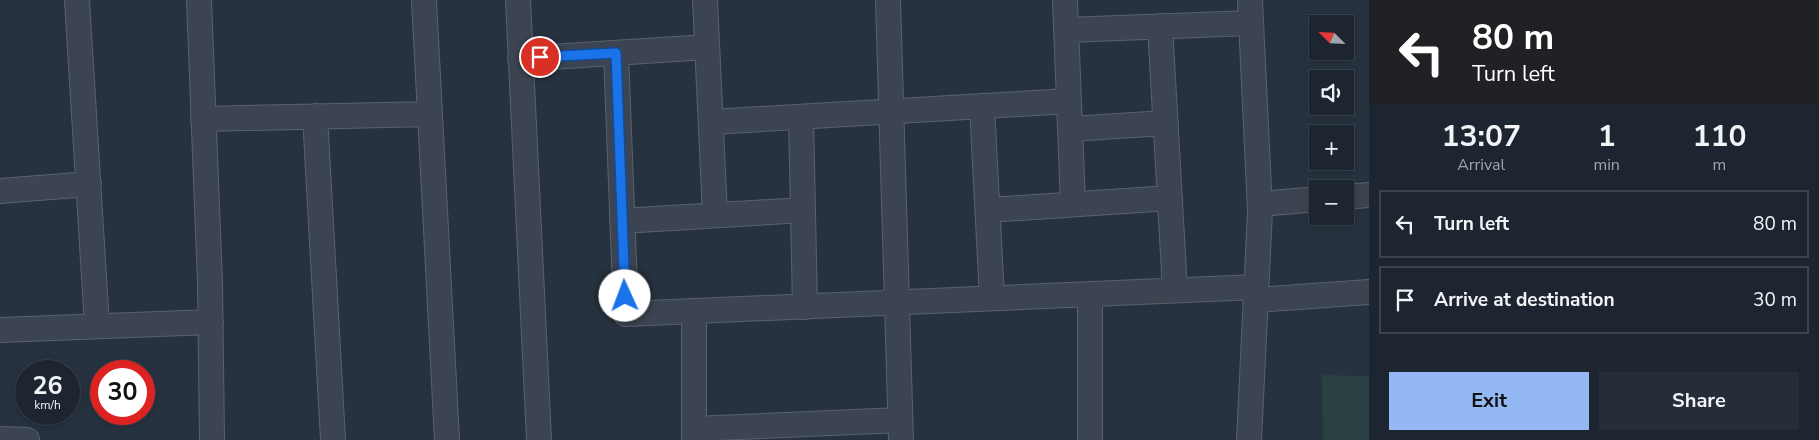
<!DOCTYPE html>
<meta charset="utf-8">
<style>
body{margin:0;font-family:"Nunito Sans",sans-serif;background:#252e38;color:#f1f3f6;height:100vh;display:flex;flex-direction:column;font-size:19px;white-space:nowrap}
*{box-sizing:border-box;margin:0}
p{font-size:16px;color:#a0a5ab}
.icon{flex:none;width:28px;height:28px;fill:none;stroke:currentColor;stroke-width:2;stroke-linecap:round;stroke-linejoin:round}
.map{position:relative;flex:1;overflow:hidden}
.sheet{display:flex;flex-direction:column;background:#1d2630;width:450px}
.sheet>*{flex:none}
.banner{background:#202124;color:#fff;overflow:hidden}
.needle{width:32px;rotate:294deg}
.buttons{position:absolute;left:1309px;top:15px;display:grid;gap:10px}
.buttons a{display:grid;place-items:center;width:45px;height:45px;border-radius:0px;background:#1d2630;box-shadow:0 2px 8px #0003,0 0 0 1px #3b434c;font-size:25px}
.speed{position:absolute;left:15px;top:360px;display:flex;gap:10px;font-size:25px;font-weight:700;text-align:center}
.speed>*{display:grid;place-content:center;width:65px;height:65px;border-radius:50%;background:#1d2630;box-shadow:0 2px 8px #0003,0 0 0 1px #3b434c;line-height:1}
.speed small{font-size:12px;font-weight:400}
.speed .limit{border:8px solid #d22;background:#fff;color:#111}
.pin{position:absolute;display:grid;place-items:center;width:42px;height:42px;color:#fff;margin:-21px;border:2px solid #fff;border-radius:50%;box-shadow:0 1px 5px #0007}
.me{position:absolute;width:55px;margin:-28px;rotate:358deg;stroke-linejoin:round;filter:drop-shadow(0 0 4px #0008)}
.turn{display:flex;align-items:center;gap:18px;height:105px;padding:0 20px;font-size:22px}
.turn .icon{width:65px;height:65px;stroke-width:2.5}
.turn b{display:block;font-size:35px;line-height:42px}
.eta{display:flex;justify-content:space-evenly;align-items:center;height:85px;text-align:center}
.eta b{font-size:30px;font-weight:700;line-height:35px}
.action{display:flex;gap:10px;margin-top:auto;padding:10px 20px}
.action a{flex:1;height:58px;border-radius:0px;background:#94b8f3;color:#111;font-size:20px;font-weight:700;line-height:58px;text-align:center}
.action a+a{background:#252e38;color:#f1f3f6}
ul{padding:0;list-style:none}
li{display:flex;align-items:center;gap:15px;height:68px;margin:0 10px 8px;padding:0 10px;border:2px solid #3b434c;border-radius:0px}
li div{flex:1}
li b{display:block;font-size:19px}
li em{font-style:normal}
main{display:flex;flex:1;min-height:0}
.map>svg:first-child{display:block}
.green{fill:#2a4042}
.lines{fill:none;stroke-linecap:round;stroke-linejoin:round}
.minor-casing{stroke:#59626d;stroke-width:26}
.minor{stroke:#3b4450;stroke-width:24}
.route-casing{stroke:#114b97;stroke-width:12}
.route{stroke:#1a73e8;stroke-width:9}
</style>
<main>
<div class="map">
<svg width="1369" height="440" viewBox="0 0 1369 440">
<rect width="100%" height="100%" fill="#273240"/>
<path class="green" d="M1322,375L1369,376V440H1323Z"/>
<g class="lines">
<g class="minor-casing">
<path id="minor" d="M77,0L97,326
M199,0L210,283L212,440
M424,0L447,440
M518,0L539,440
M705,0L715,215
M888,0L901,440
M1065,0L1073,204
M1160,26L1175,290
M1066,30L1251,23
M616,53L626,314L1256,287
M520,59L707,47
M982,106L992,298
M315,116L333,440
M801,117L805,307
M203,119L430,114
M711,122L1069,101
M1070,129L1166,123
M0,191L89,184
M1345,197L1369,195
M1260,204L1318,199
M988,210L1170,198
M622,221L803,210
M1090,294V440
M1256,300L1369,292
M694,311V440
M0,330L211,322
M694,429L900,420
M0,439L27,440
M1249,440L1260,211L1250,0"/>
</g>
<use href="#minor" class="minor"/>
</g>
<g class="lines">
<g class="route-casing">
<path id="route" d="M540,57L616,53L625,296"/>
</g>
<use href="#route" class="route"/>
</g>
</svg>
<div class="buttons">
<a><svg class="needle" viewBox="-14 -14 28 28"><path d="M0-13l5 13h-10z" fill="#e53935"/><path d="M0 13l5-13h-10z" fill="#a0a5ab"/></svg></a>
<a><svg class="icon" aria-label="sound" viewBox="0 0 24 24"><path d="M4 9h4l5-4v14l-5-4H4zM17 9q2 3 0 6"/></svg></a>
<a>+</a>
<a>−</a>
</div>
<div class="speed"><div>26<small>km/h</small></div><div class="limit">30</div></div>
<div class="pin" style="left:540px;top:57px;background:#d93025"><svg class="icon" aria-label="arrive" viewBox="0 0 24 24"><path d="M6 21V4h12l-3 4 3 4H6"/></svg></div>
<svg class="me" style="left:625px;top:296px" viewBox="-20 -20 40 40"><circle r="19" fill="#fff"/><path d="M0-13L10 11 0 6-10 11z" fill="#1a73e8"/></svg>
</div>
<section class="sheet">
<div class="banner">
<div class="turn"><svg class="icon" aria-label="left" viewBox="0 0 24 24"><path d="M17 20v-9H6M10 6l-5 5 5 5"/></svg><div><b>80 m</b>Turn left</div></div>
</div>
<div class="eta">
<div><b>13:07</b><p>Arrival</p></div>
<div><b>1</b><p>min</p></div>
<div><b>110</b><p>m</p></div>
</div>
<ul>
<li><svg class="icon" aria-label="left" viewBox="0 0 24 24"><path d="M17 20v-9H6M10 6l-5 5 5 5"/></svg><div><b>Turn left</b></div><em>80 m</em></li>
<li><svg class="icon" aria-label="arrive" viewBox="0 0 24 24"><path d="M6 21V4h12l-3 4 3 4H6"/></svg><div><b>Arrive at destination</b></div><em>30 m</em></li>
</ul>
<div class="action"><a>Exit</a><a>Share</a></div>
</section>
</main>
